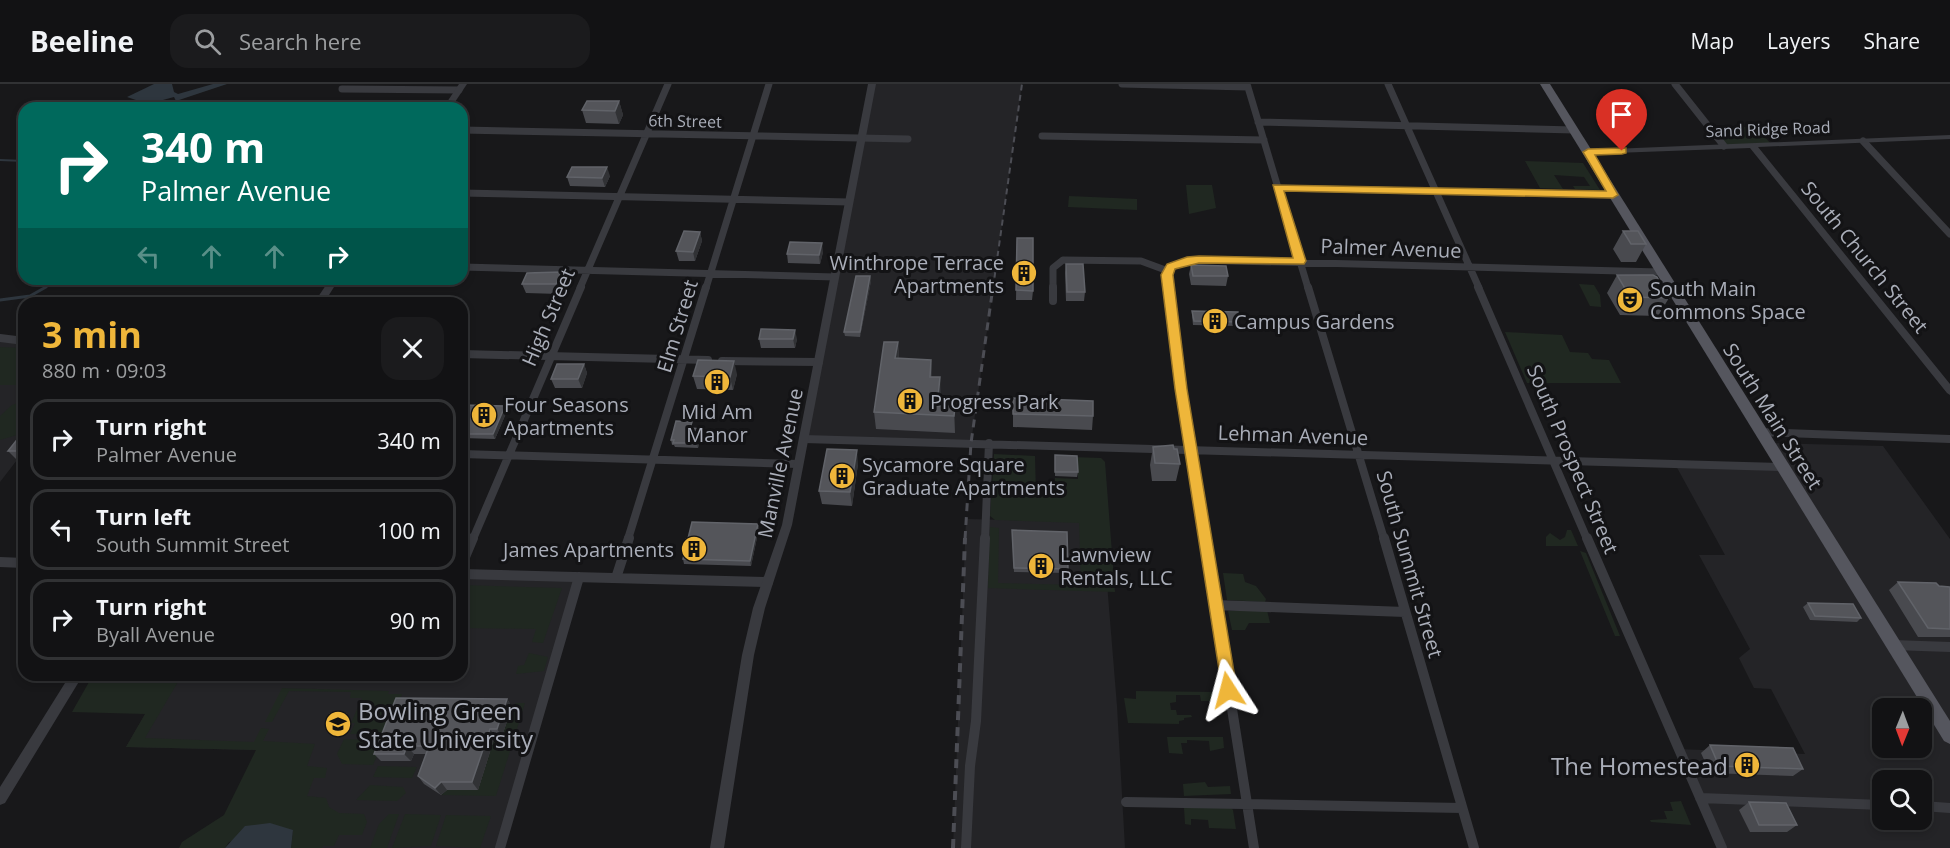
<!DOCTYPE html>
<meta charset="utf-8">
<style>
body{margin:0;font-family:"Open Sans",sans-serif;background:#1b1b1d;color:#f1f3f6;height:100vh;display:flex;flex-direction:column;font-size:22px;white-space:nowrap}
*{box-sizing:border-box;margin:0}
p{font-size:20px;color:#9c9ea0}
.icon{flex:none;width:33px;height:33px;fill:none;stroke:currentColor;stroke-width:2;stroke-linecap:round;stroke-linejoin:round}
.map{position:relative;flex:1;overflow:hidden}
.drawer{position:absolute;left:18px;top:213px;width:450px;height:384px;display:flex;flex-direction:column;background:#121214;border-radius:18px;box-shadow:0 3px 9px #0003,0 0 0 2px #313234}
.drawer>*{flex:none}
.hud{position:absolute;left:18px;top:18px;width:450px;height:183px;border-radius:18px;box-shadow:0 3px 9px #0003,0 0 0 2px #313234;background:#00695c;color:#fff;overflow:hidden}
.needle{width:39px;rotate:181deg}
.fabs{position:absolute;left:1872px;top:614px;display:grid;gap:12px}
.fabs a{display:grid;place-items:center;width:60px;height:60px;border-radius:12px;background:#121214;box-shadow:0 3px 9px #0003,0 0 0 2px #313234;font-size:30px}
.pin{position:absolute;display:grid;place-items:center;width:51px;height:51px;color:#fff;margin:-62px -26px;border-radius:50% 50% 50% 0;rotate:-45deg;box-shadow:0 0 6px #0007}
.pin .icon{rotate:45deg}
.me{position:absolute;width:66px;margin:-33px;rotate:351deg;stroke-linejoin:round;filter:drop-shadow(0 0 4px #0008)}
.turn{display:flex;align-items:center;gap:21px;height:126px;padding:0 24px;font-size:27px}
.turn .icon{width:78px;height:78px;stroke-width:2.5}
.turn b{display:block;font-size:42px;line-height:51px}
.lanes{display:flex;align-items:center;height:57px;padding:0 24px;background:#0003;justify-content:center;gap:30px;direction:ltr}
.lanes .off{opacity:.35}
.round{display:grid;place-items:center;flex:none;width:63px;height:63px;border-radius:18px;background:#1b1b1d}
.summary{display:flex;align-items:center;justify-content:space-between;height:102px;padding:0 24px}
h1{font-size:36px;font-weight:700;line-height:45px;color:#efb63a}
ul{padding:0;list-style:none}
li{display:flex;align-items:center;gap:18px;height:81px;margin:0 12px 9px;padding:0 12px;border:3px solid #313234;border-radius:18px}
li div{flex:1}
li b{display:block;font-size:22px}
li em{font-style:normal}
header{display:flex;align-items:center;gap:36px;box-sizing:border-box;height:84px;padding:0 30px;background:#121214;border-bottom:2px solid #313234}
header strong{font-size:28px}
nav{display:flex;gap:33px;margin-inline-start:auto;font-size:21px}
.search{width:420px;height:54px;background:#1b1b1d;display:flex;align-items:center;gap:15px;box-sizing:border-box;padding:0 21px;border-radius:18px;color:#9c9ea0;font-size:22px}
.map>svg:first-child{display:block}
.built{fill:#242427;fill-rule:evenodd}
.green{fill:#202821}
.water{fill:#2e363e}
.lines{fill:none;stroke-linecap:round;stroke-linejoin:round}
.stream-far1{stroke:#2e363e;stroke-width:2}
.stream{stroke:#2e363e;stroke-width:3}
.minor-far2{stroke:#393a3f;stroke-width:7}
.minor-far1{stroke:#393a3f;stroke-width:8}
.minor{stroke:#393a3f;stroke-width:10}
.tertiary{fill:#393a3f;fill-rule:evenodd}
.primary{fill:#55565e;fill-rule:evenodd}
.rail-far2{stroke:#4c4d54;stroke-width:2;stroke-dasharray:6 4.5;stroke-linecap:butt}
.rail-far1{stroke:#4c4d54;stroke-width:3;stroke-dasharray:8 6;stroke-linecap:butt}
.rail{stroke:#4c4d54;stroke-width:4;stroke-dasharray:9 7;stroke-linecap:butt}
.wall{fill:#494a4f}
.shaded-wall{fill:#313235}
.building{fill:#54555a;stroke:#616369;stroke-width:1.5}
.route{fill:#efb63a;stroke:#9b7626;stroke-width:1.5}
.labels{text-anchor:middle;dominant-baseline:central;stroke-width:6;stroke-linejoin:round;paint-order:stroke}
.far-street-label{font-size:16px;fill:#aaaeb9;stroke:#131315}
.street-label{font-size:20px;fill:#aaaeb9;stroke:#131315}
.poi-label{font-size:20px;fill:#aaaeb9;stroke:#131315;text-anchor:start}
.near-poi-label{font-size:24px;fill:#aaaeb9;stroke:#131315;text-anchor:start}
</style>
<header>
<strong>Beeline</strong>
<div class="search"><svg class="icon" aria-label="search" viewBox="0 0 24 24"><circle cx="10" cy="10" r="6"/><path d="M15 15l6 6"/></svg>Search here</div>
<nav><a>Map</a><a>Layers</a><a>Share</a></nav>
</header>
<div class="map">
<svg width="1950" height="764" viewBox="0 0 1950 764">
<rect width="100%" height="100%" fill="#18181a"/>
<path class="built" d="M872,0H1022L971,359L804,355Z
M0,254L24,257V367L0,398Z
M1766,359L1883,362L1950,455V764H1722L1677,665L1805,670L1771,605L1754,604L1739,574L1750,565L1699,471H1725L1675,380L1781,383ZM1882,624H1922V663H1882ZM1882,696H1922V735H1882Z
M966,435L1102,438L1117,622L1125,764H953Z
M462,490L579,493L500,764H303L256,666L126,663L168,591H462Z"/>
<path class="green" d="M1708,43H1756L1771,60L1724,62Z
M1525,77L1583,79L1600,106L1575,105L1573,102H1590L1584,93L1554,91L1563,105L1540,104Z
M1186,101H1212L1216,124L1189,130Z
M1069,112L1137,115V126L1068,123Z
M1579,200L1594,201L1600,211L1601,223L1590,222Z
M1505,248L1562,251L1570,268L1588,269L1592,275L1609,276L1621,299H1527Z
M0,263L24,264V308L17,307L21,301H0Z
M24,317V349L0,356V332L12,321Z
M994,370L1035,372L1036,411H1055V394L1078,395V375L1071,373L1101,374L1105,378L1115,508L988,504L990,443L999,444L998,499L1081,501L1079,439L995,436L990,432Z
M1567,446H1571L1578,462H1546V453L1550,449L1560,456L1565,453Z
M1580,467L1586,469L1620,552H1615Z
M1223,489L1243,490L1245,498L1256,502L1266,515L1265,518L1227,516Z
M462,501L562,504L543,559L532,558L536,545L462,544Z
M1267,526L1270,539H1249L1245,546H1232L1228,527Z
M529,569L548,573L544,587L516,590L518,582L524,581Z
M93,591H182L145,654L254,658L261,644L269,645L263,657L315,660L307,682L327,684L325,694H314L307,712L326,714L329,723L339,729L364,730L367,738L362,751H339L334,762H323L322,764H291L293,746L229,758L225,764H179L182,758L224,731L256,666L126,663L145,630L72,628Z
M282,604L389,607L388,610H402L386,651L350,650L355,639H351L362,614H350L351,608L289,607L272,638H265Z
M1136,607L1216,608L1217,617H1201L1200,611H1176V618L1170,619L1171,626H1176L1177,631H1191L1192,633L1184,634V636L1179,637V640L1128,639L1124,614L1136,615Z
M516,619H525L496,712L441,711L447,706H478L495,652H502L512,623Z
M1167,653H1223L1224,664L1210,667L1209,657L1187,656V659H1181L1183,670L1169,669Z
M344,655L384,656L373,681L342,680L337,670Z
M378,682L417,683L412,694L373,693Z
M1205,698L1208,703L1230,702L1231,710L1184,712L1183,700Z
M370,701L403,703L406,709L397,717L356,716Z
M1681,717L1691,741L1651,738L1650,736L1667,735L1664,727H1673L1670,718Z
M1184,724H1231L1233,726L1236,745L1209,744L1208,736L1191,735V741L1185,740Z
M389,730H399L387,764H370L379,740Z
M405,730L441,731L431,762L392,764Z
M446,731L491,732L480,764L436,762Z"/>
<path class="water" d="M154,0H172L174,8L178,10L213,0H227L176,17L174,13L148,20L127,13Z
M270,739L293,746L291,764H225L245,742Z"/>
<g class="lines">
<path class="stream-far1" d="M0,76L24,77
M44,204L53,195"/>
<path class="stream" d="M0,216L30,212L46,203"/>
<path class="minor-far2" d="M1122,0L1248,3
M1247,0L1308,204
M1388,0L1479,204
M1675,0L1724,62
M342,5L459,6
M1258,38L1574,46
M462,46L908,55
M1042,52L1264,56
M1863,57L1950,150
M1277,104L1613,111
M462,109L849,118
M462,183L835,193
M1168,187L1170,204
M1168,187L1179,179L1199,176L1660,188
M580,204L668,0
M706,204L769,0
M1053,204V184L1063,176L1141,177L1168,187"/>
<path class="minor-far1" d="M1053,203V217
M1170,203L1181,305L1205,455
M1308,203L1384,455
M1478,203L1587,455
M0,254L24,257
M462,270L708,276
M722,277L819,278
M1760,348L1950,355
M804,355L1781,383
M462,370L799,380
M473,455L581,203
M628,455L706,203
M985,455L989,359"/>
<path class="minor" d="M1205,454L1254,764
M1384,454L1474,764
M1587,454L1722,764
M0,478L24,479
M462,480L473,454
M462,490L768,498
M616,494L629,454
M1214,521L1405,528
M1700,714L1882,721
M1126,718L1462,724
M1922,722L1950,724
M500,764L579,493
M966,764L970,682L976,637L985,454"/>
<path class="tertiary" d="M459,0H467L451,24H443Z
M868,0H876L792,441L765,524L754,571L724,764H710L742,571L753,524L782,441Z
M1950,51V55L1758,63L1950,300V311L1947,309L1750,64L1588,70L1584,68L1588,66Z
M330,195H339L324,219H314Z
M1893,556L1950,558V568L1893,566L1889,565L1887,561L1889,557Z
M70,591H83L5,719L0,721V703Z"/>
<path class="primary" d="M1540,0H1550L1950,637V660L1944,657Z"/>
<path class="rail-far2" d="M993,204L1022,0"/>
<path class="rail-far1" d="M965,455L971,359L993,203"/>
<path class="rail" d="M953,764L965,454"/>
</g>
<path class="wall" d="M619,17L623,31L619,40L586,39L582,26Z
M610,92L605,103L570,102L567,93Z
M1623,147L1646,160L1636,178H1621L1613,165Z
M700,148L702,157L695,177H679L676,167Z
M1017,154L1033,207L1032,216H1016Z
M823,168L820,180L788,179L787,170Z
M1066,180L1085,208L1084,217H1066L1065,189Z
M1191,181L1228,192L1226,202L1191,201L1189,190Z
M561,188L564,197L559,210L526,209L522,200Z
M1617,191L1669,214L1658,232L1620,231L1607,209Z
M870,192L871,197L860,253L845,252L844,248Z
M1192,227L1239,238L1238,242L1193,241L1192,231Z
M759,255H797L795,264H761Z
M898,258L899,275L931,276L932,293L941,310L939,322H955V349L876,345L874,328Z
M584,280L587,289L582,304H555L551,295Z
M737,290L733,306L697,305L693,292Z
M1013,314L1093,332L1092,346L1013,343Z
M462,321L507,327L495,355L462,354Z
M693,342V344L702,349L698,364L675,363L674,361H672L671,356Z
M24,347V383L8,367Z
M1153,363L1174,365L1180,380L1176,397H1152L1150,381Z
M1055,371L1078,388L1077,393L1055,392Z
M858,380L852,422L822,420L819,407Z
M759,444L751,482L684,480L683,475Z
M1012,451L1068,485V489L1014,488Z
M1898,498L1950,503V553H1918L1889,506Z
M1808,519L1861,534L1857,538L1810,536L1803,523Z
M507,615L512,623L502,652H495L478,706H447L441,711L424,700L418,692L426,670H414L411,677H381L374,670Z
M1882,629V658L1872,640Z
M1922,650L1928,662L1917,669H1888L1885,663H1922Z
M1710,661L1803,685L1793,692L1710,689L1701,669Z
M1749,718L1797,741L1787,748H1750L1739,726Z"/>
<path class="shaded-wall" d="M619,17L623,31L619,40L615,27Z
M607,83L610,92L605,103L602,94Z
M700,148L702,157L695,177L693,168Z
M822,159L823,168L820,180L819,171Z
M561,188L564,197L559,210L556,200Z
M870,192L871,197L860,253V248Z
M795,246L797,255L795,264L793,255Z
M898,258L899,276L895,274Z
M931,276L932,293H930Z
M734,277L737,290L733,306L730,293Z
M584,280L587,289L582,304L578,295Z
M940,293L941,310L939,331L937,322Z
M505,322L507,327L495,355L493,350Z
M955,322V349L954,332Z
M701,345L702,349L698,364L697,359Z
M857,366L858,380L852,422L850,408Z
M758,440L759,444L751,482L750,477Z
M507,615L512,623L502,652L497,645Z
M490,645L495,652L478,706L472,698Z
M407,662L414,670L411,677L404,670Z
M441,698L447,706L441,711L435,704Z"/>
<path class="building" d="M587,17H619L615,27L582,26Z
M572,83H607L602,94L567,93Z
M684,147L700,148L693,168L676,167Z
M1623,147H1638L1646,160H1631Z
M1017,154H1033V207L1016,206Z
M790,158L822,159L819,171L787,170Z
M1066,180H1083L1085,208H1067Z
M1191,181L1226,182L1228,192H1193Z
M561,188L556,200H522L527,189Z
M1617,191H1653L1657,193L1669,214L1630,213Z
M856,192H870L860,248H844Z
M1192,227L1238,228L1239,238L1194,237Z
M761,245L795,246L793,255H759Z
M884,258H898L895,274L931,276L930,293H940L937,322H955L954,332L874,328Z
M698,276L734,277L730,293L693,292Z
M557,280H584L578,295H551Z
M1013,314L1093,317V332L1013,330Z
M462,321L505,322L493,350H462Z
M676,337L692,338L690,344L701,345L697,359H673L674,356H671Z
M24,347V367H8Z
M1173,361L1174,365H1177L1180,380L1155,379L1153,363Z
M827,365L857,366L850,408L819,407Z
M1055,371L1077,372L1078,388H1055Z
M692,438L758,440L750,477L683,475Z
M1012,446L1067,448L1068,485L1014,484Z
M1898,498L1936,499L1939,502L1950,503V545L1928,544Z
M1808,519L1853,520L1861,534L1815,532Z
M396,614L507,615L497,645H490L472,698H441L435,704L418,692L429,662H407L404,670H374Z
M1891,623H1906V624H1890Z
M1922,650L1928,662L1922,661Z
M1710,661L1793,664L1803,685L1719,682Z
M1749,718L1786,719L1797,741H1759Z"/>
<path class="route" d="M1626,64V69L1622,70L1595,71L1618,111L1613,114L1284,107L1306,177L1304,180L1199,179L1175,185L1173,191L1187,305L1237,606L1234,611H1223L1175,305L1161,191L1167,180L1187,173L1199,172L1293,174L1273,101L1606,107L1583,68L1588,65Z"/>
<defs>
<g id="building-disc" transform="scale(1.35)"><circle r="9.5" fill="#efb63a" stroke="#131315"/><path d="M-4-6H4V6H1V3H-1V6H-4ZM-2.5-4.3h1.7v1.8h-1.7ZM.8-4.3h1.7v1.8H.8ZM-2.5-1h1.7V.8h-1.7ZM.8-1h1.7V.8H.8Z" fill="#111"/></g>
<g id="theatre-disc" transform="scale(1.35)"><circle r="9.5" fill="#efb63a" stroke="#131315"/><path d="M-5-5.5Q0-4 5-5.5V0Q5 5 0 6Q-5 5-5 0ZM-3.3-2.5H-1v1.5H-3.3ZM1-2.5H3.3v1.5H1ZM-2.8 1Q0 5.5 2.8 1Z" fill="#111"/></g>
<g id="university-disc" transform="scale(1.35)"><circle r="9.5" fill="#efb63a" stroke="#131315"/><path d="M0-5L7-2L0 1L-7-2ZM-4 1L0 2.5L4 1V4Q0 6-4 4Z" fill="#111"/></g>
</defs>
<g fill-rule="evenodd">
<use href="#building-disc" x="1024" y="189"/>
<use href="#theatre-disc" x="1630" y="216"/>
<use href="#building-disc" x="1215" y="237"/>
<use href="#building-disc" x="717" y="298"/>
<use href="#building-disc" x="910" y="317"/>
<use href="#building-disc" x="484" y="331"/>
<use href="#building-disc" x="842" y="392"/>
<use href="#building-disc" x="694" y="465"/>
<use href="#building-disc" x="1041" y="482"/>
<use href="#university-disc" x="338" y="640"/>
<use href="#building-disc" x="1747" y="681"/>
</g>
<g class="labels">
<g class="far-street-label">
<text transform="translate(685 37) rotate(1)">6th Street</text>
<text transform="translate(1768 45) rotate(-2)">Sand Ridge Road</text>
</g>
<g class="street-label">
<text transform="translate(1391 164) rotate(2)">Palmer Avenue</text>
<text transform="translate(1865 173) rotate(51)">South Church Street</text>
<text transform="translate(548 233) rotate(-67)">High Street</text>
<text transform="translate(677 242) rotate(-73)">Elm Street</text>
<text transform="translate(1773 332) rotate(58)">South Main Street</text>
<text transform="translate(1293 351) rotate(2)">Lehman Avenue</text>
<text transform="translate(1573 375) rotate(67)">South Prospect Street</text>
<text transform="translate(780 379) rotate(-78)">Manville Avenue</text>
<text transform="translate(1410 480) rotate(74)">South Summit Street</text>
</g>
<g class="poi-label">
<text x="1004" y="178" text-anchor="end">Winthrope Terrace<tspan x="1004" dy="23">Apartments</tspan></text>
<text x="1650" y="204">South Main<tspan x="1650" dy="23">Commons Space</tspan></text>
<text x="1234" y="237">Campus Gardens</text>
<text x="930" y="317">Progress Park</text>
<text x="504" y="320">Four Seasons<tspan x="504" dy="23">Apartments</tspan></text>
<text x="717" y="327" text-anchor="middle">Mid Am<tspan x="717" dy="23">Manor</tspan></text>
<text x="862" y="380">Sycamore Square<tspan x="862" dy="23">Graduate Apartments</tspan></text>
<text x="674" y="465" text-anchor="end">James Apartments</text>
<text x="1060" y="470">Lawnview<tspan x="1060" dy="23">Rentals, LLC</tspan></text>
</g>
<g class="near-poi-label">
<text x="358" y="626">Bowling Green<tspan x="358" dy="28">State University</tspan></text>
<text x="1728" y="681" text-anchor="end">The Homestead</text>
</g>
</g>
</svg>
<div class="fabs">
<a><svg class="needle" viewBox="-14 -14 28 28"><path d="M0-13l5 13h-10z" fill="#e53935"/><path d="M0 13l5-13h-10z" fill="#9c9ea0"/></svg></a>
<a><svg class="icon" aria-label="search" viewBox="0 0 24 24"><circle cx="10" cy="10" r="6"/><path d="M15 15l6 6"/></svg></a>
</div>
<div class="pin" style="left:1622px;top:67px;background:#d93025"><svg class="icon" aria-label="arrive" viewBox="0 0 24 24"><path d="M6 21V4h12l-3 4 3 4H6"/></svg></div>
<svg class="me" style="left:1228px;top:606px" viewBox="-20 -20 40 40"><path d="M0-17L14 15 0 8-14 15z" fill="#efb63a" stroke="#fff" stroke-width="4"/></svg>
<div class="hud">
<div class="turn"><svg class="icon" aria-label="right" viewBox="0 0 24 24"><path d="M7 20v-9h11M14 6l5 5-5 5"/></svg><div><b>340 m</b>Palmer Avenue</div></div>
<div class="lanes"><svg class="icon off" aria-label="left" viewBox="0 0 24 24"><path d="M17 20v-9H6M10 6l-5 5 5 5"/></svg><svg class="icon off" aria-label="ahead" viewBox="0 0 24 24"><path d="M12 20V5M6 11l6-6 6 6"/></svg><svg class="icon off" aria-label="ahead" viewBox="0 0 24 24"><path d="M12 20V5M6 11l6-6 6 6"/></svg><svg class="icon" aria-label="right" viewBox="0 0 24 24"><path d="M7 20v-9h11M14 6l5 5-5 5"/></svg></div>
</div>
<section class="drawer">
<div class="summary"><div><h1>3 min</h1><p>880 m · 09:03</p></div><a class="round"><svg class="icon" aria-label="close" viewBox="0 0 24 24"><path d="M6 6l12 12M18 6L6 18"/></svg></a></div>
<ul>
<li><svg class="icon" aria-label="right" viewBox="0 0 24 24"><path d="M7 20v-9h11M14 6l5 5-5 5"/></svg><div><b>Turn right</b><p>Palmer Avenue</p></div><em>340 m</em></li>
<li><svg class="icon" aria-label="left" viewBox="0 0 24 24"><path d="M17 20v-9H6M10 6l-5 5 5 5"/></svg><div><b>Turn left</b><p>South Summit Street</p></div><em>100 m</em></li>
<li><svg class="icon" aria-label="right" viewBox="0 0 24 24"><path d="M7 20v-9h11M14 6l5 5-5 5"/></svg><div><b>Turn right</b><p>Byall Avenue</p></div><em>90 m</em></li>
</ul>
</section>
</div>
